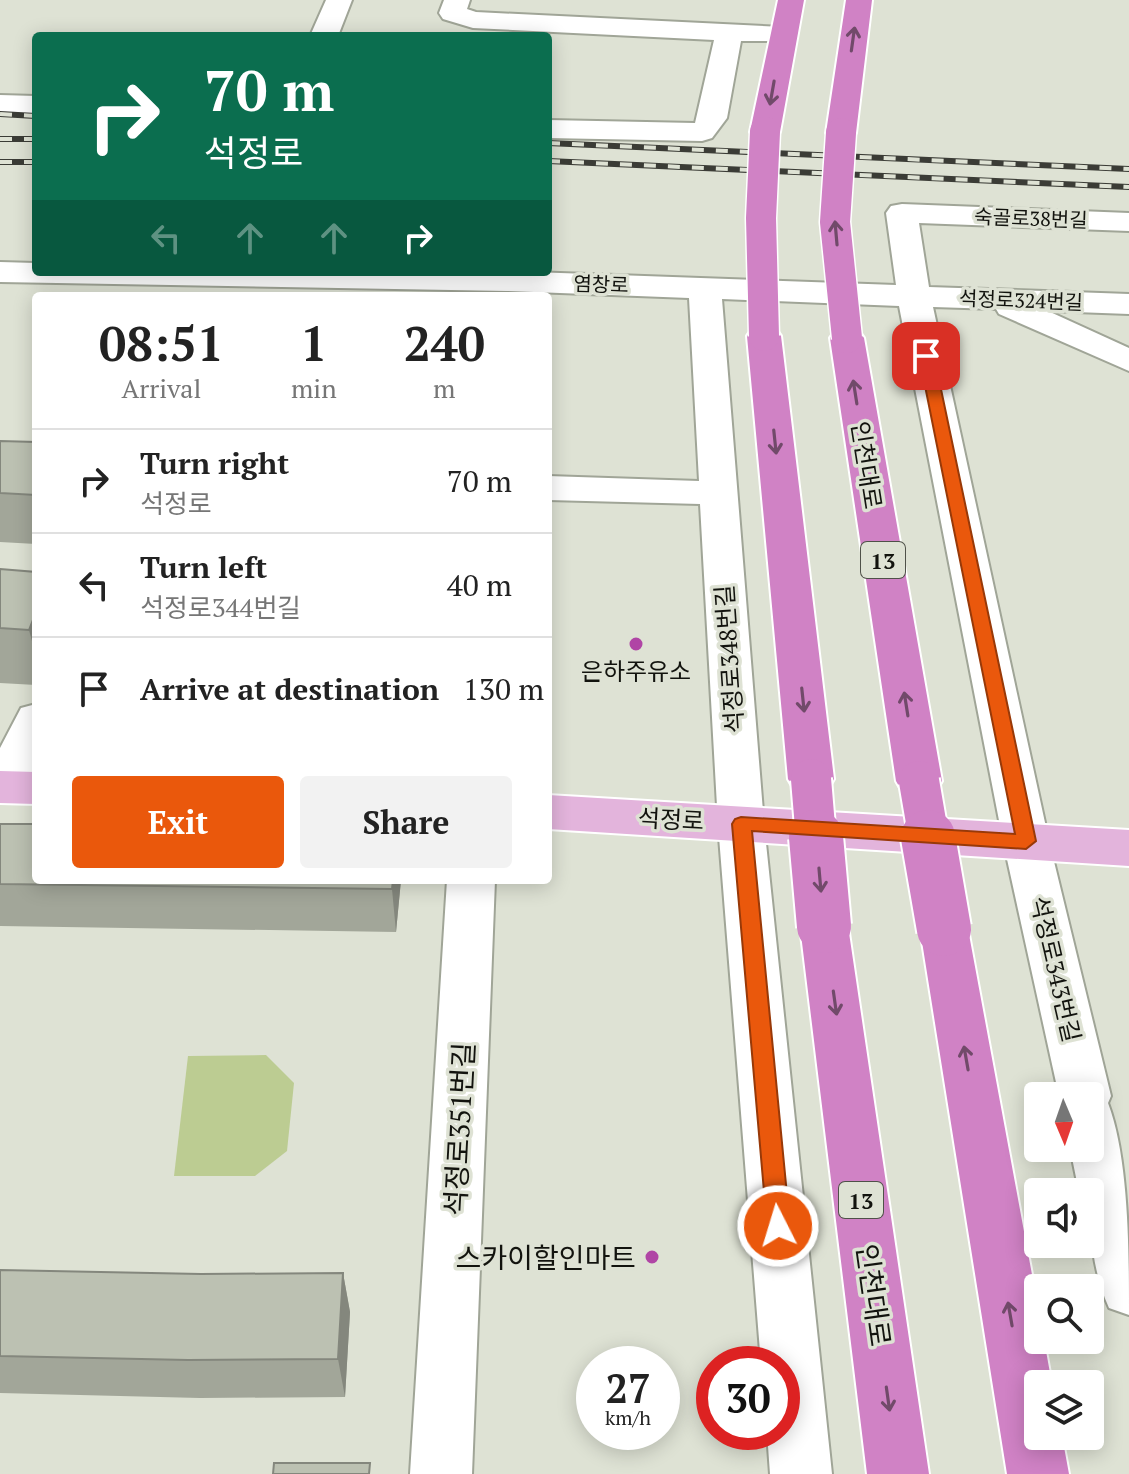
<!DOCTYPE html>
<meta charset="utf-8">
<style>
body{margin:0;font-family:"PT Serif","Noto Sans KR",serif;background:#f2f2f2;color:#222;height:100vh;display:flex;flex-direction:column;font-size:30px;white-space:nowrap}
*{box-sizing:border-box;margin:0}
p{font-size:26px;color:#767676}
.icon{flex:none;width:44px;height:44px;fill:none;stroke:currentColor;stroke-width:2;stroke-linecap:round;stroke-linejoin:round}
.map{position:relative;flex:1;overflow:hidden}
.side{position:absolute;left:32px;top:292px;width:520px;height:592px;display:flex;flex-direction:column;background:#fff;border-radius:8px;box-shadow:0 4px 20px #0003}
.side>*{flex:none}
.top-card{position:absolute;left:32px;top:32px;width:520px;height:244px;border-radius:8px;box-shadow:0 4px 20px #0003;background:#0b6e4f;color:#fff;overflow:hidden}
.needle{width:52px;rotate:178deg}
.controls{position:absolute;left:1024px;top:1082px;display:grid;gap:16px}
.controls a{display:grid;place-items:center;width:80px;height:80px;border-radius:8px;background:#fff;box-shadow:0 4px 20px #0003;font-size:40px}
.speed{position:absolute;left:576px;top:1346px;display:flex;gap:16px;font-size:40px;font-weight:700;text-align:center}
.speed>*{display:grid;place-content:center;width:104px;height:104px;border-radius:50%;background:#fff;box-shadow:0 4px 20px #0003;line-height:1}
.speed small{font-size:20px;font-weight:400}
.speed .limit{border:12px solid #d22;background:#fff;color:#111}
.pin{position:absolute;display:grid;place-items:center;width:68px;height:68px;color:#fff;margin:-34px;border-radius:16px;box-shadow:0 4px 12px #0006}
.me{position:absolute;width:88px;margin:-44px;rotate:355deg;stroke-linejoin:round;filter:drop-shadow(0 0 6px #0008)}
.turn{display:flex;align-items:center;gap:28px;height:168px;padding:0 40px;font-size:36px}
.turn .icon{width:104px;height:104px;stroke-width:2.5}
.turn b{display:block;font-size:56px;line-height:68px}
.lanes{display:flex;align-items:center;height:76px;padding:0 40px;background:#0003;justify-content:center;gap:40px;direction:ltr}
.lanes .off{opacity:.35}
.eta{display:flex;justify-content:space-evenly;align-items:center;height:136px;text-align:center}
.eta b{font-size:48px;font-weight:800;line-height:56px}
.button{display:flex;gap:16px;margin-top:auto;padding:16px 40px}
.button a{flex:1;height:92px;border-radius:8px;background:#ea580c;color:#fff;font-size:32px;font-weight:800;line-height:92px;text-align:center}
.button a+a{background:#f2f2f2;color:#222}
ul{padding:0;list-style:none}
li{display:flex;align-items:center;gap:24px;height:104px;padding:0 40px;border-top:2px solid #e0e0e0}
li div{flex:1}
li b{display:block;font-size:30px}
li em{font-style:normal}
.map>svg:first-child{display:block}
.green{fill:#bccc92}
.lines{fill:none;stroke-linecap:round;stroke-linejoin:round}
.minor-casing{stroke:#a0a597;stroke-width:4}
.major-casing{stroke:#fff;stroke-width:4}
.highway-casing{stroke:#fff;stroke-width:4}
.minor{fill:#fff;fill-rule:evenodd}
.major{fill:#e3b4dc;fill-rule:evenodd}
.highway{fill:#d082c5;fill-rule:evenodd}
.rail-casing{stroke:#3b3c36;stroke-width:6}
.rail{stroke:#dee2d4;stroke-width:4;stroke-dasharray:12;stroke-linecap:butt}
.highway-bridge-far2-casing{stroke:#fff;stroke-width:33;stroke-linecap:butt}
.highway-bridge-far1-casing{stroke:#fff;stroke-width:44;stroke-linecap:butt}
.highway-bridge-casing{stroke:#fff;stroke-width:58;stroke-linecap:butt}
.highway-bridge-far2{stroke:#d082c5;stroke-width:30}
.highway-bridge-far1{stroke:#d082c5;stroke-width:40}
.highway-bridge{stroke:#d082c5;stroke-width:54}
.wall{fill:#a2a699}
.shaded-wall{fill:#84877d}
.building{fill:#bcc1b2;stroke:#84877d;stroke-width:2}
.oneway{stroke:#714a6a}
.route{fill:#ea580c;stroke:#983908;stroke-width:2}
.poi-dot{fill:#b045a5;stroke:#dee2d4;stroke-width:3}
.labels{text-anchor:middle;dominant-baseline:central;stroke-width:7;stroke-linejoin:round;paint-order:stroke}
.far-street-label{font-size:20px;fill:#12130e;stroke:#dee2d4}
.shield{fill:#dee2d4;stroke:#4f5149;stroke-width:2}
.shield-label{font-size:22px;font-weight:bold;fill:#12130e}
.street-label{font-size:24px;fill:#12130e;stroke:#dee2d4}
.poi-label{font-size:24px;fill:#12130e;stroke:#dee2d4}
.near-street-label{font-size:28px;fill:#12130e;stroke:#dee2d4}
.near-poi-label{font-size:28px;fill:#12130e;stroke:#dee2d4;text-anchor:end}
</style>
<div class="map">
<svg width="1129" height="1474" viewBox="0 0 1129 1474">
<rect width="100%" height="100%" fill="#dee2d4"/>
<path class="green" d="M266,1055L294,1083L287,1151L255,1176H174L188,1056Z"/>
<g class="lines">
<g class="minor-casing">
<path id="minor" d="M326,0H352L338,36H310Z
M444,0H470L467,9L476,12L782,27L792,29L796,35L792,41H741L727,118L712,138L702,141L548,138V120L695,123L714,40L473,28L443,19L439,13Z
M0,95L36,96V114L0,113Z
M902,204L1129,213V231L919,223L929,287L1129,294V314L1048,311L1129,348V371L999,314L996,309L933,307L1049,841L1111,1096L1108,1103C1129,1158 1129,1252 1129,1315L1109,1308C1092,1270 1090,1233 1090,1192H1079L1070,1148H1090V1096H1059L1003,841L899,306L722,299L764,824L832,1474H770L767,1432H782V1364H761L718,824L700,504L548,500V476L699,481L689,298L507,291L0,282V262L36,263V272H532L896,285L886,213L891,206Z
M36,704V767L20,799L0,802V748L21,708Z
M447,880H495L472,1474H410Z"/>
</g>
<g class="major-casing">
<path id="major" d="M0,771L36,772V804L0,803Z
M548,795L1129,830V866L548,829Z"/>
</g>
<g class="highway-casing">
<path id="highway" d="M778,0H804L780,132L775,138L765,141L755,138L750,132Z
M846,0H872L856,133L851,139L841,142L831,139L826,133Z
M764,326L776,329L781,336L834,779L827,791L811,795L795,791L788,779L747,336L752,329Z
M847,328L859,331L864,338L942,781L935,793L919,797L903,793L896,781L830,338L835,331Z
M824,907L841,913L848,926L929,1474H867L800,926L807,913Z
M944,910L961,916L968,929L1038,1307V1340H1044L1052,1384H1038V1436H1062L1069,1474H1007L920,929L927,916Z"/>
</g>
<use href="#minor" class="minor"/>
<use href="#major" class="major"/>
<use href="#highway" class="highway"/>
<g class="rail-casing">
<path id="rail" d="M0,114L36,116
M0,139H36
M548,143L1129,169
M548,161L1129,187
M0,162H36"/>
</g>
<use href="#rail" class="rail"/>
<g class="highway-bridge-far2-casing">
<path id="highway-bridge-far2" d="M841,133L835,222L847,338
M764,336L761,218L765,132"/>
</g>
<g class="highway-bridge-far1-casing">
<path id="highway-bridge-far1" d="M811,779L816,839
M919,781L929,839"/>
</g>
<g class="highway-bridge-casing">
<path id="highway-bridge" d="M816,837L824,926
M928,837L944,929"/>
</g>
<use href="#highway-bridge-far2" class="highway-bridge-far2"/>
<use href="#highway-bridge-far1" class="highway-bridge-far1"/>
<use href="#highway-bridge" class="highway-bridge"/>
</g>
<path class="wall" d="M0,441L36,442V544L0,542Z
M0,569L36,572V685L0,683Z
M0,824L401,880L396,932L0,926Z
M0,1270L201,1274L343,1273L350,1312L345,1397L200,1398L0,1393Z"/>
<path class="shaded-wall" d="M36,612V656L29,630Z
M393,880H401L396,932L392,889Z
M343,1273L350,1312L345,1397L338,1359Z"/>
<path class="building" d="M0,441L36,442V495L0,493Z
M0,569L36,572V612L29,630L0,628Z
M0,824H36V880H393L392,889L0,884Z
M0,1270L201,1274L343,1273L338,1359L188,1360L0,1356Z
M274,1463H370L369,1474H273Z"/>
<defs><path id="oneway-shaft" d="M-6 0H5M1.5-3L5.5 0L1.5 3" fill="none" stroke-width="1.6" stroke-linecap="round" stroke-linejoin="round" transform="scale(2)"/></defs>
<g class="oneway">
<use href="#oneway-shaft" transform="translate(853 39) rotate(-82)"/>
<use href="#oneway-shaft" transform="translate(772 93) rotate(100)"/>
<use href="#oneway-shaft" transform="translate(836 233) rotate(-95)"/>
<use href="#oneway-shaft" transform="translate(855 392) rotate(-99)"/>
<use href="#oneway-shaft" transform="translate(775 442) rotate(84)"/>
<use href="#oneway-shaft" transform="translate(803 700) rotate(84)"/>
<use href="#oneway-shaft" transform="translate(906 704) rotate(-99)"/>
<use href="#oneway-shaft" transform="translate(820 880) rotate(85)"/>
<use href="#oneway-shaft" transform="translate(835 1003) rotate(82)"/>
<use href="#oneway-shaft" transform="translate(966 1058) rotate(-100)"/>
<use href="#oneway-shaft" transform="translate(1010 1314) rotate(-100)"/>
<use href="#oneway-shaft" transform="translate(888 1399) rotate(82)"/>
</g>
<path class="route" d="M926,352L934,356L1036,841L1026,849L752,831L790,1226L787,1234L778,1237L770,1234L767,1226L732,824L735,819L741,817L1015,834L919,356Z"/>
<g class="poi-dot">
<circle cx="636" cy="644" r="8"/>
<circle cx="652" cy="1257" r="8"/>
</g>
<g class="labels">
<g class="far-street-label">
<text transform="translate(1031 218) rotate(2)">숙골로38번길</text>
<text transform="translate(601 284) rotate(2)">염창로</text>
<text transform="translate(1021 300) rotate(2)">석정로324번길</text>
</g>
<g class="shield">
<rect x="861" y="542" width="44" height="36" rx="6"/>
<rect x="839" y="1182" width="44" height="36" rx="6"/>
</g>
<g class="shield-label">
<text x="883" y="560">13</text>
<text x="861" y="1200">13</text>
</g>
<g class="street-label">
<text transform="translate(867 465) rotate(81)">인천대로</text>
<text transform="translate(729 659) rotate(-94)">석정로348번길</text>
<text transform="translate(671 819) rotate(3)">석정로</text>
<text transform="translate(1056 969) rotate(77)">석정로343번길</text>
</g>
<g class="poi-label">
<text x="636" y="671">은하주유소</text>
</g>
<g class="near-street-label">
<text transform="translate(459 1129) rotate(-87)">석정로351번길</text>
<text transform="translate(874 1295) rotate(82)">인천대로</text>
</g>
<g class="near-poi-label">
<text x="636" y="1257">스카이할인마트</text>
</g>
</g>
</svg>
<div class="controls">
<a><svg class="needle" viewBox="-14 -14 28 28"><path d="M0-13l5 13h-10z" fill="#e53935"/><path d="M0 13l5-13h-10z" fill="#767676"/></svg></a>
<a><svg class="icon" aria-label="sound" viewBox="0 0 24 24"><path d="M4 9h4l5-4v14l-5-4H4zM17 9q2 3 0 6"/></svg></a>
<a><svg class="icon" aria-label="search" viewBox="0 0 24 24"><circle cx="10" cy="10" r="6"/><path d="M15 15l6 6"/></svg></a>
<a><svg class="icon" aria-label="layers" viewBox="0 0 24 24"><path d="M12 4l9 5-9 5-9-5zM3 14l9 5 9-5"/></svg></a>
</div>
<div class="speed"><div>27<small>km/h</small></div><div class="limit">30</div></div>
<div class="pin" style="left:926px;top:356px;background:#d93025"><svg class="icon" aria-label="arrive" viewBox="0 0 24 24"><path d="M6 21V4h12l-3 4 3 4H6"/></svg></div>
<svg class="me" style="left:778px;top:1226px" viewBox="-20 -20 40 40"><circle r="17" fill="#ea580c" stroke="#fff" stroke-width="3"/><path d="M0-11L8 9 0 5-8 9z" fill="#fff"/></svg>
<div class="top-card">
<div class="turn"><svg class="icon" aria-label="right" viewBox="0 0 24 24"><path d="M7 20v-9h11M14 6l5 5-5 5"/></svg><div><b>70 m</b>석정로</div></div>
<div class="lanes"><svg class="icon off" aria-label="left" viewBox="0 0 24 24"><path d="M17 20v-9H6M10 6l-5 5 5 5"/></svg><svg class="icon off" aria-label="ahead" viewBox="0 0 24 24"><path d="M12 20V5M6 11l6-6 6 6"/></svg><svg class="icon off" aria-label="ahead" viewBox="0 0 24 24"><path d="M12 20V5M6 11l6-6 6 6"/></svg><svg class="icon" aria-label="right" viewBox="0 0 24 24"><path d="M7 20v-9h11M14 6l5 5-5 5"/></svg></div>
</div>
<section class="side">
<div class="eta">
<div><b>08:51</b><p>Arrival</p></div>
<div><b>1</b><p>min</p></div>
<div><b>240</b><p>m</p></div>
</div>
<ul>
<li><svg class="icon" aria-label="right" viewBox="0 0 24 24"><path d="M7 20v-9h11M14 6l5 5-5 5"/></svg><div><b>Turn right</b><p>석정로</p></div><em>70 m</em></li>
<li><svg class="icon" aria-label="left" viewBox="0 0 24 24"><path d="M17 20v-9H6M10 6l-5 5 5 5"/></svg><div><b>Turn left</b><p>석정로344번길</p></div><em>40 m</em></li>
<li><svg class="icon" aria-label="arrive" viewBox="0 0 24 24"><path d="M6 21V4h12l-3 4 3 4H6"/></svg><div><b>Arrive at destination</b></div><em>130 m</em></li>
</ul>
<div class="button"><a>Exit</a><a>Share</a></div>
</section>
</div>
